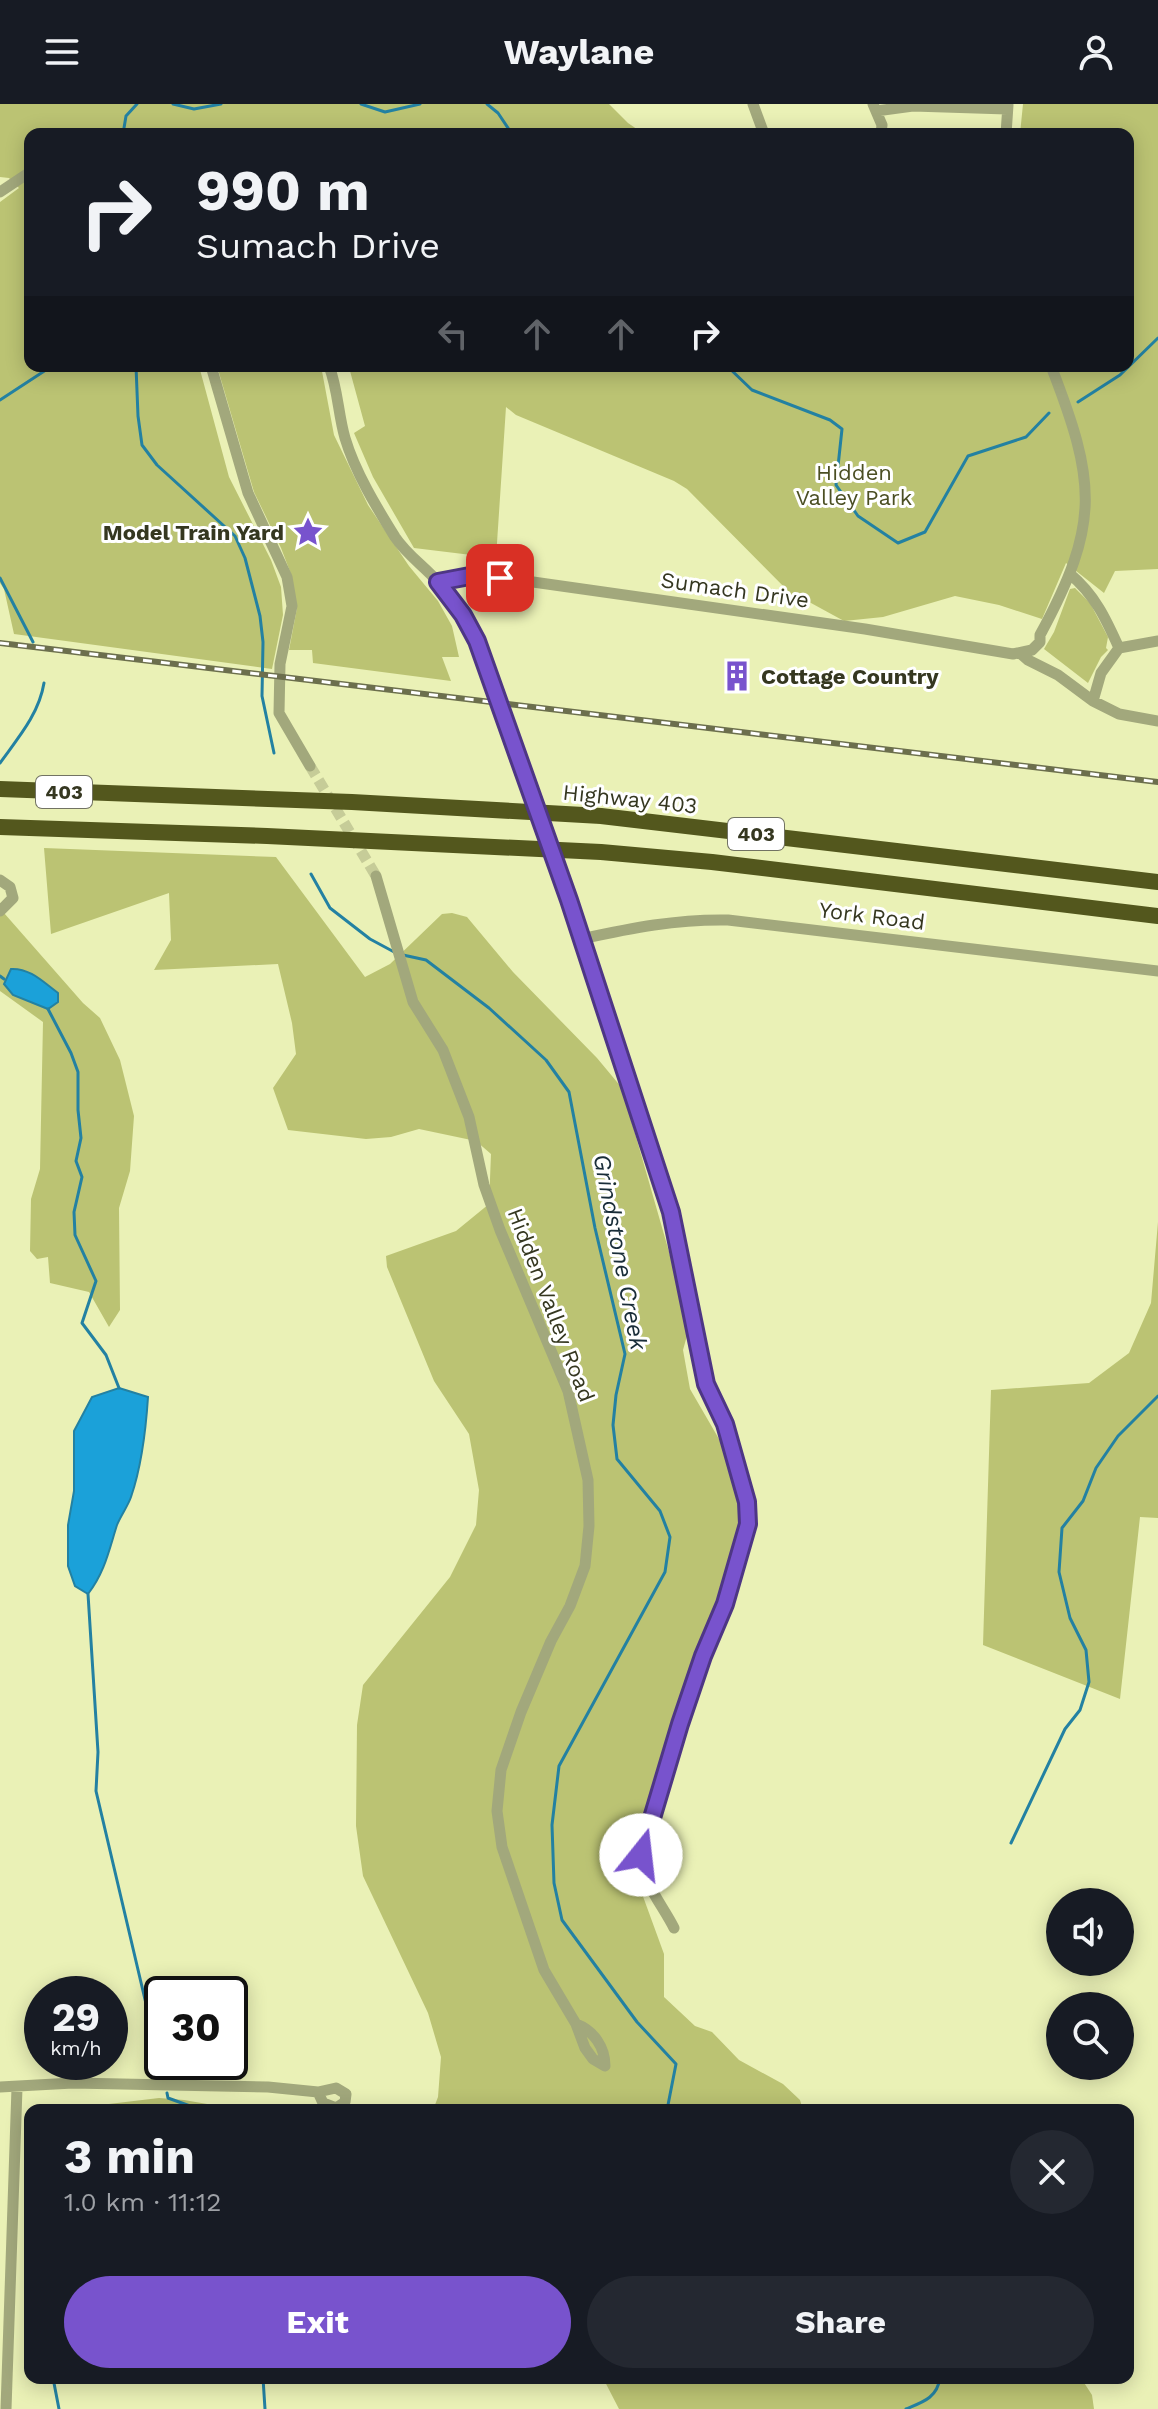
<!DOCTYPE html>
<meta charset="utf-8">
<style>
body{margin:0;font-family:"Work Sans",sans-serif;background:#242831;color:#f1f3f6;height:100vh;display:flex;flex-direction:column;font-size:30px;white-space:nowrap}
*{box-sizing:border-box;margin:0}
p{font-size:26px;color:#9ea1a6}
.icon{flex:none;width:44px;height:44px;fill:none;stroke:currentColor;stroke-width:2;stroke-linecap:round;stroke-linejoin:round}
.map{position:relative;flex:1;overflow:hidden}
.drawer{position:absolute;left:24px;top:2000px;width:1110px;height:280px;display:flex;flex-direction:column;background:#171b24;border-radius:16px;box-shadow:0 4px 20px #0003}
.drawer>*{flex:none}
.guide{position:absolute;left:24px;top:24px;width:1110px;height:244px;border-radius:16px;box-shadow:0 4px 20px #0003;background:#171b24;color:#f1f3f6;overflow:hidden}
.controls{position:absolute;left:1046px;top:1784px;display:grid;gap:16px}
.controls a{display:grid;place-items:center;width:88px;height:88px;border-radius:50%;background:#171b24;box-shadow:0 4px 20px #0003;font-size:40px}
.speed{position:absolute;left:24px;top:1872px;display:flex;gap:16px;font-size:40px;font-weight:700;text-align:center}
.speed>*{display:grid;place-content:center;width:104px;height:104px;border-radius:50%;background:#171b24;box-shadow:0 4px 20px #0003;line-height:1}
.speed small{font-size:20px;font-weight:400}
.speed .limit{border:4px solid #111;border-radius:12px;background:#fff;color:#111}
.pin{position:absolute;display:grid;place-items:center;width:68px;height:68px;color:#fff;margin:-34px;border-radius:16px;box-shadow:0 4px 12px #0006}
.me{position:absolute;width:88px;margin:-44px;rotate:16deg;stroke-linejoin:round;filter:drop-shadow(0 0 6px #0008)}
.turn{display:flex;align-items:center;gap:28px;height:168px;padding:0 40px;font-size:36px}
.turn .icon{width:104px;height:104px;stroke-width:2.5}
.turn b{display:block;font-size:56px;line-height:68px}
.lanes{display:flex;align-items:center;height:76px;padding:0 40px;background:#0003;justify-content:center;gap:40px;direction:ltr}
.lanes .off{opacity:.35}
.round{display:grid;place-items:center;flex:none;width:84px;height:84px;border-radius:42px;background:#242831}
.summary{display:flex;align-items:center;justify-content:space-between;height:136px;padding:0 40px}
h1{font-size:48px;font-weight:700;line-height:60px}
.cta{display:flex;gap:16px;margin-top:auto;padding:16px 40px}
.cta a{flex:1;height:92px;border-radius:48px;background:#7853cd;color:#fff;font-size:32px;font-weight:700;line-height:92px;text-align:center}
.cta a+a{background:#242831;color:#f1f3f6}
header{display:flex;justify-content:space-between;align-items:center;height:104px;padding:0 40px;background:#171b24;font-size:36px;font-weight:700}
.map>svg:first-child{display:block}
.green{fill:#bbc373}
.water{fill:#1ba1d9;stroke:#2381a2;stroke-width:2}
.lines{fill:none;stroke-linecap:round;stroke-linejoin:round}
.stream{stroke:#2381a2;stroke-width:3}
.minor-tunnel{stroke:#c6cc98;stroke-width:11;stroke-dasharray:11 5.5;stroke-linecap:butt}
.minor{stroke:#a2a87c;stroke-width:11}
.highway{stroke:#53571d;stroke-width:16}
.rail-casing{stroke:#6c6f4d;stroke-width:6}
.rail{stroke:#fff;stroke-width:3;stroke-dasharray:9;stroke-linecap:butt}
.minor-bridge{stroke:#a2a87c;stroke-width:11}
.route-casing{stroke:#4e3685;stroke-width:20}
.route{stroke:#7853cd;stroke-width:14}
.labels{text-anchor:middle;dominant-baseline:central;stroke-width:6;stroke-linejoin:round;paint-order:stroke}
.shield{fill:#fff;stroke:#727363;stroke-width:2}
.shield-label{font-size:20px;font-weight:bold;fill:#353720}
.park-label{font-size:22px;fill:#4b4f23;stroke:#fff}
.poi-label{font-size:22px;font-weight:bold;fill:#353720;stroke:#fff;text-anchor:end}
.street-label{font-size:22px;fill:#353720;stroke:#fff}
.water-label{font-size:24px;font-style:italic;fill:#192d38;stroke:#fff}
</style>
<header><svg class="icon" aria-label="menu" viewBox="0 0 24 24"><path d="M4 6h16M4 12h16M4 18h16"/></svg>Waylane<svg class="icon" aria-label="person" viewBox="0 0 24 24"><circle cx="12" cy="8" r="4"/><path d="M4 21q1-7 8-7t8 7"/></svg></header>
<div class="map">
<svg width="1158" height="2305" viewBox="0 0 1158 2305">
<rect width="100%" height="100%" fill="#eaf1b6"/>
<path class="green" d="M0,0H609L628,19L644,30H30V262H199L229,373L271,456L281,483L283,511L272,565L14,530L4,485L0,479V98L19,84L9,74L0,73Z
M1023,0H1158V465L1115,467L1104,489L1066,459L1042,515L999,501L955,492L883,513L844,517L800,493L793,492L687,385L674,377L516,311L506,303L496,454L414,444L373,373L354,329L365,322L350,267L353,262H1128V30H1020Z
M217,262H321L334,331L368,401L409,462L438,497L452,522L459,553H442L451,577L313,559L312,546H289L297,504L291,470L281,444L254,388Z
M1075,484L1090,499L1108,533L1106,544L1108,546L1101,553L1088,579L1044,545L1054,528L1070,485Z
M44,744L276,753L365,873L390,860L442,810L452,809L467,813L513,868L597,954L622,984L690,1221L683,1246L690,1285L730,1354L744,1427L734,1473L694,1571L651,1690L633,1765L664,1850V1893L695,1922L712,1928L739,1956L783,1980L800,1996L803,2006H433L438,1993L441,1953L428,1909L363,1772L356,1722L357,1621L363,1581L450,1473L476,1421L479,1386L469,1330L434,1277L387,1163L386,1152L456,1127L489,1100L491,1050L476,1037L419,1025L391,1033L366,1035L288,1026L273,984L296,950L292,919L278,860L154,866L171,836L169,789L51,830Z
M4,809L83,899L100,914L120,956L134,1012L130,1067L119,1104L120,1206L109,1223L89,1188L50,1179L48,1153L37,1155L30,1147L31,1095L40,1065L43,918L0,887V811Z
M1158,1118V1414L1140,1413L1120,1595L983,1541L991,1286L1089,1279L1129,1249L1151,1199Z
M159,1994L184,1996L242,2006H78L92,2002Z
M603,2274H1081L1092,2291L1094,2305H619Z"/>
<path class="water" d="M11,865C30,864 43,878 58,889V898L48,905L13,891L4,880Z
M119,1284L148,1293C146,1324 141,1364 131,1393C128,1402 121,1411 117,1421C109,1446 105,1468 88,1490L75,1482L68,1462V1421L74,1387V1327L92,1293Z"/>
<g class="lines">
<path class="stream" d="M173,0L194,5L221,0
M361,0L385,8L420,0
M487,0L498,9L512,30
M123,30L126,12L137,0
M136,262L138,312L142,341L157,361L235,432L245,454L260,512L263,538L262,592L274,649
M727,262L752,286L830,316L842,325L836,381L858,412L898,439L925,428L968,352L1026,333L1049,309
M0,296L52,262
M1078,298L1120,271L1158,234
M0,474L33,538
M0,659C18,634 39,610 44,579
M311,770L330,804L370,835L396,849
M403,851L426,856L489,904L546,956L569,988L595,1124L625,1250L616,1291L613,1321L617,1355L660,1407L670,1433L665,1468L559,1662L552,1721L554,1779L562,1816L637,1918L676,1960L667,2006
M0,872L4,875
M48,905L71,949L78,968V1006L81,1034L76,1057L82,1073L74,1108L75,1131L96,1177L82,1219L106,1251L119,1284
M88,1490L98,1648L96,1687L147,1904
M1011,1739L1065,1625L1080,1606L1089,1578L1086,1546L1070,1514L1059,1468L1062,1424L1083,1397L1096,1364L1118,1332L1158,1292
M150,1919L164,1974
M167,1989L168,1994L201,2006
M53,2274L59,2305
M263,2274L265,2305
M906,2305C923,2298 937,2294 940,2274"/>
<path class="minor-tunnel" d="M310,662L376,772"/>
<path class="minor" d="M753,0L764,30
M873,0L882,21L881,30
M876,7L913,2L1007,5
M1006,30L1008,1
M0,88L30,68
M211,262L248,389L287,473L292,502L280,560L279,609L310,662
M329,262C338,285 338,310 345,334C355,368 377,404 395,433C407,451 424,462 438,478C464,506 478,540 490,575
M1070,470C1095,491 1106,515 1119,544
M438,478L475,471L526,477L865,525L1013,550L1032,546L1040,538V531C1101,419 1096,378 1051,262
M1020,549L1028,556L1058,571L1093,597L1119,610L1158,617
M1093,597L1101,569L1119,544L1158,537
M376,772L413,898L443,946L469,1013L484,1081L500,1126L568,1287L588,1376L589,1422L585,1462L570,1502L551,1537L521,1608L501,1666L497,1707L502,1743L544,1866L576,1920L585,1944L593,1955L605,1962C605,1943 594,1927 576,1920
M0,776L10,783L13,794L0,807
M569,796L671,1108L706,1280L725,1320L747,1398L748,1420L725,1500L703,1552L680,1620L641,1751C643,1780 662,1800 674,1824
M581,835C632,824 676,815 728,816L1158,867
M0,1983L73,1979L268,1983L318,1988L336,1984L346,1990L345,1998L336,2004L323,1999L318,1988
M6,2305L17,1984"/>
<path class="highway" d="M0,685L352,698L601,712L1158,778
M0,723L267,732L601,748L712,758L1158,812"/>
<g class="rail-casing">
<path id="rail" d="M0,539L1158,678"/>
</g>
<use href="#rail" class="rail"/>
<path class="minor-bridge" d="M490,575L569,796"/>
</g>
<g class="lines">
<g class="route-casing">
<path id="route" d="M500,474L475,471L438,478L463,511L477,537L569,796L671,1108L706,1280L725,1320L747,1398L748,1420L725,1500L703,1552L680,1620L641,1751"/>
</g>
<use href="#route" class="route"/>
</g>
<defs>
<g id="sight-bare" transform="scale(2.4)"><path d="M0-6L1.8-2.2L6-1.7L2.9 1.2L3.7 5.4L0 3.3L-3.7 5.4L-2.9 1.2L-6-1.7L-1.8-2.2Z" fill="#7853cd" stroke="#fff" stroke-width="2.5" paint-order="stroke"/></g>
<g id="building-bare" transform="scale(2.4)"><path d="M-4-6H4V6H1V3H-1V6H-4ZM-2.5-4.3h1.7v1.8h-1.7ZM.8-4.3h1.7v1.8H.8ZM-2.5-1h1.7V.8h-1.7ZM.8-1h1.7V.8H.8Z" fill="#7853cd" stroke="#fff" stroke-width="2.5" paint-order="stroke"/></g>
</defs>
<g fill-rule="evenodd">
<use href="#sight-bare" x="308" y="428"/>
<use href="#building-bare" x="737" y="572"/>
</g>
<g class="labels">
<g class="shield">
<rect x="36" y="672" width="56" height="32" rx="6"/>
<rect x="728" y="714" width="56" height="32" rx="6"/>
</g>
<g class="shield-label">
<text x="64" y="688">403</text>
<text x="756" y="730">403</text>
</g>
<g class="park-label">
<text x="854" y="368">Hidden<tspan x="854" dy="25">Valley Park</tspan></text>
</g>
<g class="poi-label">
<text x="284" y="428">Model Train Yard</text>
<text x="761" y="572" text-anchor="start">Cottage Country</text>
</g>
<g class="street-label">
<text transform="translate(735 486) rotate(8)">Sumach Drive</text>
<text transform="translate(630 695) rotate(6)">Highway 403</text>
<text transform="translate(872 812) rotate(7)">York Road</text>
<text transform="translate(551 1201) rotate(69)">Hidden Valley Road</text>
</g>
<g class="water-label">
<text transform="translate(620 1148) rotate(79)">Grindstone Creek</text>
</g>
</g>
</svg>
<div class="controls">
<a><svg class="icon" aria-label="sound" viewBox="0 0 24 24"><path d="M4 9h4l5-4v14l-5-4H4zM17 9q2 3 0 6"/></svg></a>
<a><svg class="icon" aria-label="search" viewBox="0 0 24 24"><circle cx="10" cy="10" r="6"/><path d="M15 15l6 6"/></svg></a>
</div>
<div class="speed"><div>29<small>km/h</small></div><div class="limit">30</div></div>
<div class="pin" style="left:500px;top:474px;background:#d93025"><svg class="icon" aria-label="arrive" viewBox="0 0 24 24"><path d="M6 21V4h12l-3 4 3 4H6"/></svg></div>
<svg class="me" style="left:641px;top:1751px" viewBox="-20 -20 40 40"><circle r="19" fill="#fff"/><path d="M0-13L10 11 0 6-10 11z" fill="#7853cd"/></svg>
<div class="guide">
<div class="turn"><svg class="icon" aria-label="right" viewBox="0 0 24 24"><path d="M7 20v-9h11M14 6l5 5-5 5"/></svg><div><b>990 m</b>Sumach Drive</div></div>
<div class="lanes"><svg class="icon off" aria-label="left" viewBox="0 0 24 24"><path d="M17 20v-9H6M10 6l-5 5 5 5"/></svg><svg class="icon off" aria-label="ahead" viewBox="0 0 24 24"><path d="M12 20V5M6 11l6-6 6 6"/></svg><svg class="icon off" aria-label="ahead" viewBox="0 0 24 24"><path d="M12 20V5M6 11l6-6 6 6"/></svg><svg class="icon" aria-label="right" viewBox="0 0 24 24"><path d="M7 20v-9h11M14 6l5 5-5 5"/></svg></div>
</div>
<section class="drawer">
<div class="summary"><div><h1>3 min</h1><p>1.0 km · 11:12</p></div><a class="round"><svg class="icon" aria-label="close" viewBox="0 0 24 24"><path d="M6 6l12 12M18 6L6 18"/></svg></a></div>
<div class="cta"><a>Exit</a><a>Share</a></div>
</section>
</div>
